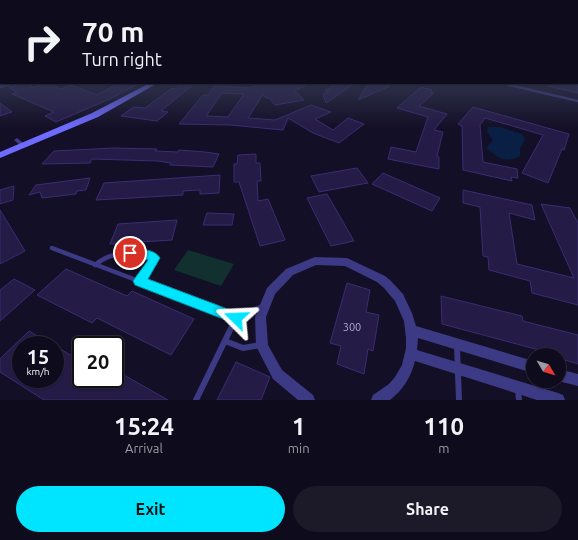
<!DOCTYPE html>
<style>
body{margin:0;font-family:Ubuntu,sans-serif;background:#1c1929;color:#f1f3f6;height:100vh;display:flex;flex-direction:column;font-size:15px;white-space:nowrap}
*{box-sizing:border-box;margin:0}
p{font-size:13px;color:#9b9ba3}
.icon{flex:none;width:22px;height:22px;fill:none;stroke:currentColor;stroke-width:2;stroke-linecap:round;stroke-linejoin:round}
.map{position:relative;height:400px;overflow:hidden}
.panel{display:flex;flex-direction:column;background:#0e0b1c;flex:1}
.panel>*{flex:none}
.hud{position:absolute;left:0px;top:0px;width:578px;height:84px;box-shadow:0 1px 3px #0004,0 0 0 1px #2e2b3b;background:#0e0b1c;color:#f1f3f6;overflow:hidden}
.needle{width:26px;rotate:128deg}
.tools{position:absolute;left:526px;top:348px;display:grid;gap:8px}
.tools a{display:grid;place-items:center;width:40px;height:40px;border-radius:50%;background:#0e0b1c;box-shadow:0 1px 3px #0004,0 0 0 1px #2e2b3b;font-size:20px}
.speed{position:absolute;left:12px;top:336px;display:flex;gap:8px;font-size:20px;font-weight:700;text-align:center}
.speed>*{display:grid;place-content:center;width:52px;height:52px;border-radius:50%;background:#0e0b1c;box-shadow:0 1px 3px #0004,0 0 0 1px #2e2b3b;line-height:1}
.speed small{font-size:10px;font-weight:400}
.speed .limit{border:2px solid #111;border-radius:6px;background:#fff;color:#111}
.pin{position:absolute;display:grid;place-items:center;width:34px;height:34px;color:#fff;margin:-17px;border:2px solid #fff;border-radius:50%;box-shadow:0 1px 4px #0007}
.me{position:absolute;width:44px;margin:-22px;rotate:291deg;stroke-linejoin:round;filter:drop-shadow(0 0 3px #0008)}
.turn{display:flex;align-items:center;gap:14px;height:84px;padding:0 16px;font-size:18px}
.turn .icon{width:52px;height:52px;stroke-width:2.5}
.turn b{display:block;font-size:28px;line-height:34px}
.eta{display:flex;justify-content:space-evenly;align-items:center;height:68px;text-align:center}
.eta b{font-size:24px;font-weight:700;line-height:28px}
.cta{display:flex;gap:8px;margin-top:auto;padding:8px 16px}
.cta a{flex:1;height:46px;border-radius:24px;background:#00e5ff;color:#111;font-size:16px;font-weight:700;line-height:46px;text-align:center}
.cta a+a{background:#1c1929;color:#f1f3f6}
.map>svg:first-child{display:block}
.green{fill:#12302f}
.water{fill:#0a1f44}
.building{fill:#241b47;stroke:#3b2d73;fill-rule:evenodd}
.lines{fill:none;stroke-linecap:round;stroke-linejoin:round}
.lane-far2{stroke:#3d3a85;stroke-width:2.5}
.lane-far1{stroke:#3d3a85;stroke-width:4.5}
.lane{stroke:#3d3a85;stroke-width:6}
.street{fill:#3d3a85;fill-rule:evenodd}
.secondary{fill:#6f6bff;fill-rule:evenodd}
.route{fill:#00e5ff;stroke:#0095a6}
.labels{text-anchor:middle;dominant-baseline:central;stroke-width:4;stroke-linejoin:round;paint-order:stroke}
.near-number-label{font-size:11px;fill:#aca6d1}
</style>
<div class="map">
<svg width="578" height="400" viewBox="0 0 578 400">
<rect width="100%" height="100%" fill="#130f26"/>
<path class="green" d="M188,250L234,264L221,286L174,270Z"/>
<path class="water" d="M488,127H500L522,134L525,139L520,149V156C505,164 499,158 486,148L493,140L487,132Z"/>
<path class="building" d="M18,83H31L32,88L48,83L61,89L71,85L97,95L120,83H140L112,98L56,122L45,116L54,112L12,94L17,93L9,87L16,86Z
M181,83H195L161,111L168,112L157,121L121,116L134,107L145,108L172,88L176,89Z
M257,83H309L295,91L304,100L275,105L269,98H266L263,94L248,118L275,120L311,105L331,112L315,119L333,130L348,118L364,124L339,143L313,133L288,118L283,130L230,125L179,124L203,95H208L214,86L252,88ZM222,93L244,94L228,117L206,116Z
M337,83H355L326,103L323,94L329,92L325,91Z
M369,83H380L390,86L358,100Z
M548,83H578V93L548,86Z
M421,87L432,90L430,92L434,93L419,106L447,114L434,130L443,132L437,156L439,157V169L388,159L391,147L416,152L428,117L397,108Z
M0,103L12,112L0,116Z
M473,107L569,134L564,150L562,149L548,183L522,173L543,135L485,118L480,125L483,162L517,169L518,178L511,177L512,181L463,170L462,126L458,124Z
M113,148L157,149L155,151L178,152L179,150L205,152L219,154L213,167L170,165L171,163L158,161L92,159L90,163L42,164L54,151Z
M256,154V163H260L261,181H257L258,201L268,199L285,240L260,246L239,182H234V164H237L238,155Z
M357,168L368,183L319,192L311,176Z
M383,173L440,198L432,211L372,184Z
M220,175L219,193L200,194V190L183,191V195L96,200L104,183Z
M90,178L86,190L77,191L76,194L42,198L40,192L29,195L36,185Z
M14,186L13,200L0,204V190Z
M463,190L532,205L535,220L509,213L517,264L574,278L541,204L570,208L578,223V305L532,293L530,281L489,270L488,257L483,256L480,207L463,203Z
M327,194L354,241L331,246L307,198Z
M0,210L25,251L0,264Z
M207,213L234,214L232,225H203Z
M177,220L172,240L110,244L118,224Z
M66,269L127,296L132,291L194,319L171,355L97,318L92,323L37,295Z
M14,279L35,290L0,321V290Z
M347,283L370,290L366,312L379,315L373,351L368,349L364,374L337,364L341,346L330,343Z
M441,296L522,316L523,321L578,335V364L559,358V355L540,353L539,350L442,324Z
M29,331L53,345H21V379H55V346L81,361V379H115V370L168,400H44L0,372V359Z
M236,362L270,377L261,400H217Z"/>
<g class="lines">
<path class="lane-far2" d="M501,83L578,101
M0,87L15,83"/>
<path class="lane-far1" d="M52,248L144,283
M95,265C111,251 135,250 154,258L148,270L139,281"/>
<path class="lane" d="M141,282L236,318L196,400
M236,318L262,307
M225,341L243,348L261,345
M457,346L459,400
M518,390L519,400"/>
<path class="street" d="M17,138L26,145V147H22L14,140Z
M315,257L347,258L385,276L391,281L403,294L412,313L416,326L533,361V373L418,338L417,350L558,393L563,395L565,400H537L415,361C411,377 403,390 390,400H371L373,395L389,384L395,377L402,365L406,348V338L404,321L395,301L384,288L377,282L345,266L316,265L293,275L275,294L266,317L268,345L282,370L313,395L315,400H298L273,379L256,346L255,317L267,288L286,269Z
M559,369L578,374V386L558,381Z"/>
<path class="secondary" d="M150,83H158L98,117L0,158V152L92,113Z"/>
</g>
<linearGradient id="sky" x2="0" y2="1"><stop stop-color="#0a0815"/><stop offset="0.56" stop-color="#333752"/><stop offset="1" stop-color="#333752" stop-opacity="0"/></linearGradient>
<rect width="578" height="128" fill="url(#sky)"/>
<path class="route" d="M130,249C140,250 154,248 160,258L148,279L241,314L243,318L241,323L236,324L135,285L133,281L148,260L126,256L125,253Z"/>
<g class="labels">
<g class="near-number-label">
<text x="352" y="327">300</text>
</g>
</g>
</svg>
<div class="tools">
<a><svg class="needle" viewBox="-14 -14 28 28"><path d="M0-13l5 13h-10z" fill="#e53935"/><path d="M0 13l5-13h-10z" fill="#9b9ba3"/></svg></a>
</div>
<div class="speed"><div>15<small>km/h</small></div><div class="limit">20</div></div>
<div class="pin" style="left:130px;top:253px;background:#d93025"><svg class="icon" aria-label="arrive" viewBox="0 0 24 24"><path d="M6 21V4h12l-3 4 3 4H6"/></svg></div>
<svg class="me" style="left:236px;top:318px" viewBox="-20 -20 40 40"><path d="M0-17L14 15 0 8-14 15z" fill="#00e5ff" stroke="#fff" stroke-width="4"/></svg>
<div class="hud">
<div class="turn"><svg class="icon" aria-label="right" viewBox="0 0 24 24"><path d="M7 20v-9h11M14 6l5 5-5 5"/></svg><div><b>70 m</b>Turn right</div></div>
</div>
</div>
<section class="panel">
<div class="eta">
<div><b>15:24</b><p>Arrival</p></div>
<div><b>1</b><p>min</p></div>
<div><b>110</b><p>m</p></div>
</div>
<div class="cta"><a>Exit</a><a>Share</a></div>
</section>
